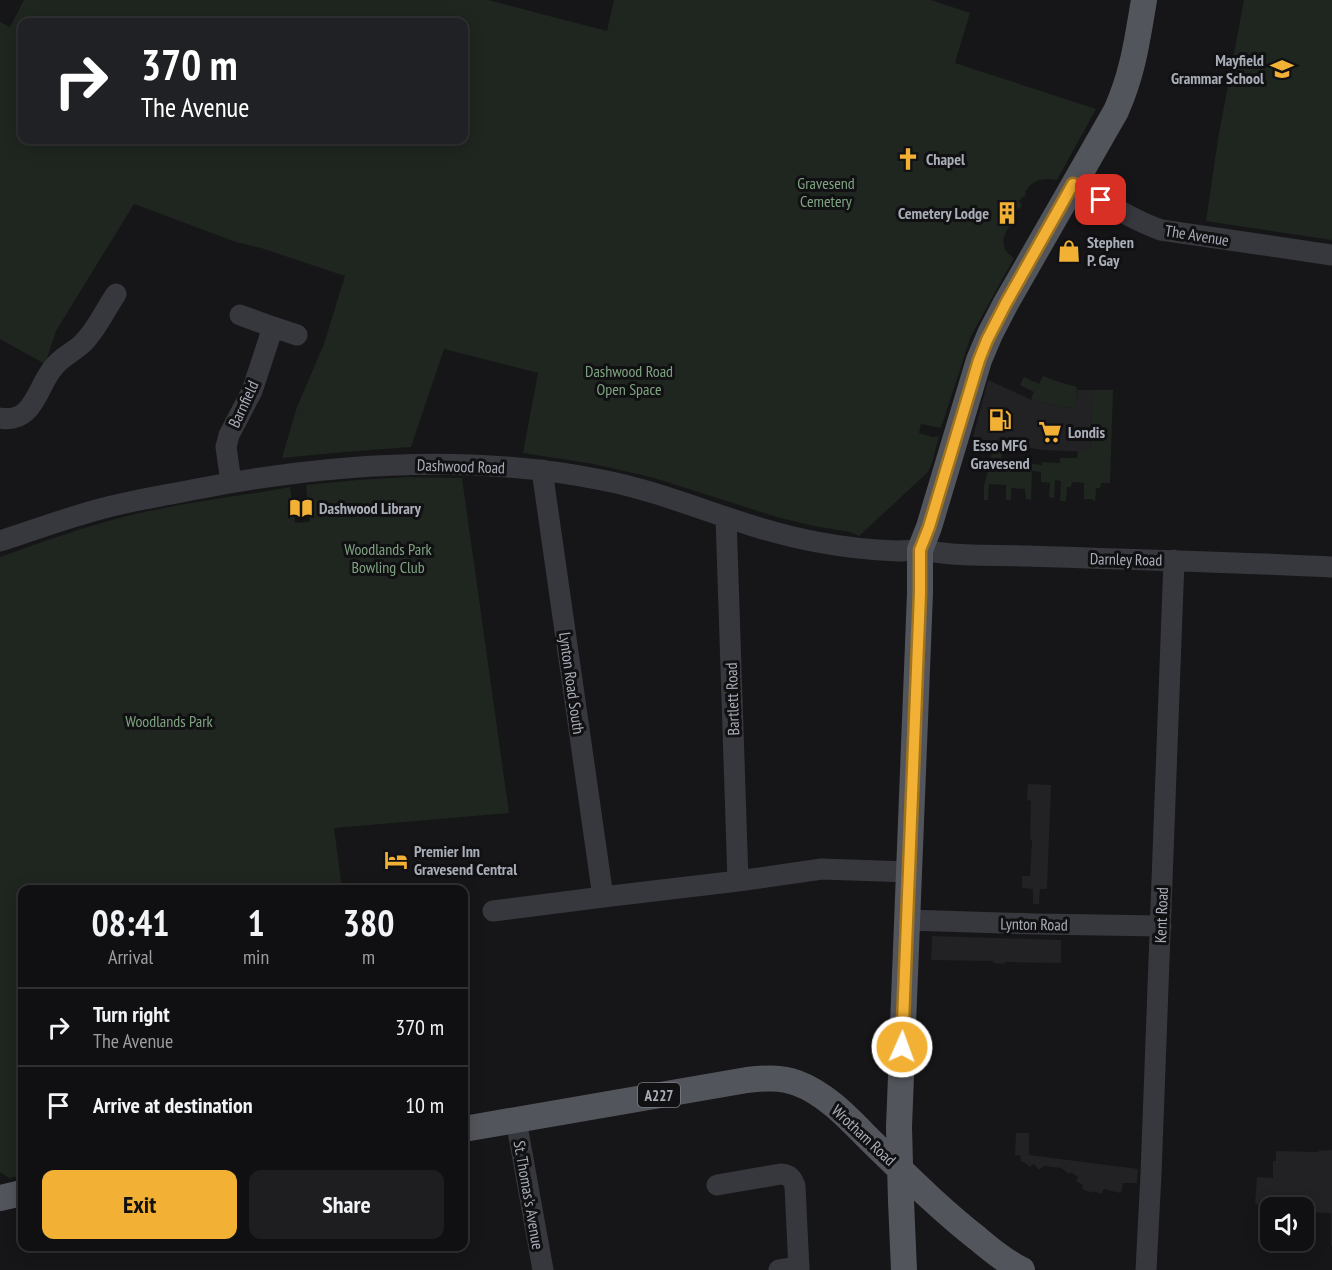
<!DOCTYPE html>
<style>
body{margin:0;font-family:"PT Sans Narrow",sans-serif;background:#1e1e20;color:#f1f3f6;height:100vh;display:flex;flex-direction:column;font-size:22px;white-space:nowrap}
*{box-sizing:border-box;margin:0}
p{font-size:20px;color:#9c9d9f}
.icon{flex:none;width:33px;height:33px;fill:none;stroke:currentColor;stroke-width:2;stroke-linecap:round;stroke-linejoin:round}
.map{position:relative;flex:1;overflow:hidden}
.panel{position:absolute;left:18px;top:885px;width:450px;height:366px;display:flex;flex-direction:column;background:#101012;border-radius:12px;box-shadow:0 3px 15px #0003,0 0 0 2px #303032}
.panel>*{flex:none}
.hud{position:absolute;left:18px;top:18px;width:450px;height:126px;border-radius:12px;box-shadow:0 3px 15px #0003,0 0 0 2px #303032;background:#202124;color:#fff;overflow:hidden}
.tools{position:absolute;left:1260px;top:1197px;display:grid;gap:12px}
.tools a{display:grid;place-items:center;width:54px;height:54px;border-radius:12px;background:#101012;box-shadow:0 3px 15px #0003,0 0 0 2px #303032;font-size:30px}
.pin{position:absolute;display:grid;place-items:center;width:51px;height:51px;color:#fff;margin:-26px;border-radius:12px;box-shadow:0 3px 9px #0006}
.me{position:absolute;width:66px;margin:-33px;rotate:2deg;stroke-linejoin:round;filter:drop-shadow(0 0 4px #0008)}
.turn{display:flex;align-items:center;gap:21px;height:126px;padding:0 24px;font-size:27px}
.turn .icon{width:78px;height:78px;stroke-width:2.5}
.turn b{display:block;font-size:42px;line-height:51px}
.eta{display:flex;justify-content:space-evenly;align-items:center;height:102px;text-align:center}
.eta b{font-size:36px;font-weight:600;line-height:42px}
.button{display:flex;gap:12px;margin-top:auto;padding:12px 24px}
.button a{flex:1;height:69px;border-radius:12px;background:#f2b134;color:#111;font-size:24px;font-weight:600;line-height:69px;text-align:center}
.button a+a{background:#1e1e20;color:#f1f3f6}
ul{padding:0;list-style:none}
li{display:flex;align-items:center;gap:18px;height:78px;padding:0 24px;border-top:2px solid #303032}
li div{flex:1}
li b{display:block;font-size:22px}
li em{font-style:normal}
.map>svg:first-child{display:block}
.built{fill:#222225}
.green{fill:#1e261f;fill-rule:evenodd}
.lines{fill:none;stroke-linecap:round;stroke-linejoin:round}
.minor{stroke:#37383d;stroke-width:21}
.major{stroke:#53555c;stroke-width:26}
.route-casing{stroke:#9d7322;stroke-width:15}
.route{stroke:#f2b134;stroke-width:10}
.labels{text-anchor:middle;dominant-baseline:central;stroke-width:6;stroke-linejoin:round;paint-order:stroke}
.shield{fill:#111113;stroke:#7b7e86;stroke-width:1.5}
.shield-label{font-size:15px;font-weight:bold;fill:#a8adb8}
.poi-label{font-size:16px;font-weight:bold;fill:#a8adb8;stroke:#111113;text-anchor:start}
.park-label{font-size:16px;fill:#7fa381;stroke:#111113}
.street-label{font-size:16px;fill:#a8adb8;stroke:#111113}
</style>
<div class="map">
<svg width="1332" height="1270" viewBox="0 0 1332 1270">
<rect width="100%" height="100%" fill="#161618"/>
<path class="built" d="M988,380L1034,401L1075,409L1077,390H1093L1090,452L1044,450L991,442L973,437Z
M1028,784L1051,785L1047,889H1040L1039,904H1033V889L1022,888V876H1030L1032,840L1030,839L1031,801L1027,800Z
M932,936L1061,940V963L1005,962L1004,964L994,963L993,961L931,960Z
M1016,1133H1029V1155L1138,1169L1137,1183H1123L1121,1193L1111,1191L1104,1189L1101,1194L1093,1191L1092,1193L1082,1189L1083,1185L1076,1181L1078,1177L1071,1172L1069,1174L1061,1168L1044,1166L1039,1170L1034,1164L1030,1167L1024,1162H1021L1020,1155L1015,1156Z
M1332,1150V1246H1331V1213L1304,1212V1208H1270V1212H1260V1204H1255L1257,1177L1273,1178V1161H1276V1151L1318,1152L1319,1151Z"/>
<path class="green" d="M24,0H488L607,31L614,0H931L970,13L955,63L1096,109L1057,180C1043,177 1032,180 1025,192L1026,193L1024,198L1022,197L1019,202L1022,204L1020,209L1018,208L1014,215L1016,217L1014,221L1011,220L1008,225L1010,226C1001,237 1000,249 1014,258L971,336L941,428L921,424L919,433L932,437L939,436L932,463L928,472L859,536L850,532L814,526L777,517L654,478L594,464L523,453L538,373L444,349L411,447L345,452L282,458L297,407L324,344L345,276L261,248L236,242L134,204L56,331L45,364L0,339V22L10,27ZM22,22H464V140H22Z
M1244,0H1332V240L1206,221L1218,139Z
M1043,376L1059,382L1077,387L1075,409L1034,401L1031,399L1034,392L1020,385L1024,377L1039,384Z
M1093,390H1113L1110,483H1101L1100,488H1096L1095,501L1090,499H1084V483L1072,482L1071,487H1067L1066,501H1060L1061,481L1055,480L1054,498L1049,497L1050,483L1041,482V472L1032,471L1031,500L1026,499L1025,489L1011,488V500H1006V485L989,484L988,500H984V486L993,448L1003,450L1000,467L1013,469L1015,462L1042,465V462L1060,463V458H1077L1078,451H1090Z
M408,477L462,478L509,813L334,828L342,889L22,890V1176L9,1178L0,1172V557C42,542 84,527 127,516C180,503 236,497 290,487L295,523L310,522L306,485L357,480Z"/>
<g class="lines">
<path class="minor" d="M1073,184C1102,200 1130,219 1161,230L1332,255
M240,315L273,327
M0,418C34,424 37,387 53,368C60,358 73,352 82,344C96,331 105,310 116,294
M542,470L603,897
M231,482L226,447L229,435L252,391L273,327L297,335
M726,517L738,881
M0,541C34,530 69,517 104,508C134,500 166,495 197,489C330,463 468,453 602,480C675,494 743,529 817,542C843,547 871,550 898,551C904,551 911,550 918,550C929,551 941,553 952,554C977,556 1002,555 1027,556C1128,559 1230,562 1332,567
M493,911L603,897L738,881L822,869L909,872
M907,920L1036,924L1161,926
M516,1120L543,1270
M717,1185L781,1174C790,1175 792,1178 795,1186L799,1270
M779,1270L799,1267
M1146,1270L1151,1174L1174,560"/>
<path class="major" d="M464,1129L747,1080C764,1078 780,1077 797,1083C827,1094 850,1120 872,1142C906,1175 940,1209 977,1238C991,1250 1006,1262 1022,1270
M0,1198L22,1193
M904,1270L901,1201L899,1127L920,593V550L929,527L979,360L990,334L1006,303L1116,111C1133,73 1137,41 1144,0"/>
</g>
<g class="lines">
<g class="route-casing">
<path id="route" d="M902,1047L920,593V550L929,527L979,360L987,340L1006,303L1073,184L1101,200"/>
</g>
<use href="#route" class="route"/>
</g>
<defs>
<g id="school-bare" transform="scale(1.8)"><path d="M0-5L7-2L0 1L-7-2ZM-4 1L0 2.5L4 1V4Q0 6-4 4Z" fill="#f2b134" stroke="#111113" stroke-width="2.5" paint-order="stroke"/></g>
<g id="church-bare" transform="scale(1.8)"><path d="M-1.2-6h2.4v3.5h3.3v2.4h-3.3V6h-2.4V-.1h-3.3v-2.4h3.3Z" fill="#f2b134" stroke="#111113" stroke-width="2.5" paint-order="stroke"/></g>
<g id="building-bare" transform="scale(1.8)"><path d="M-4-6H4V6H1V3H-1V6H-4ZM-2.5-4.3h1.7v1.8h-1.7ZM.8-4.3h1.7v1.8H.8ZM-2.5-1h1.7V.8h-1.7ZM.8-1h1.7V.8H.8Z" fill="#f2b134" stroke="#111113" stroke-width="2.5" paint-order="stroke"/></g>
<g id="shop-bare" transform="scale(1.8)"><path d="M-5-2.5h2.3a2.7 3.5 0 0 1 5.4 0H5L5.5 6h-11ZM-1.5-2.5h3a1.5 2.3 0 0 0-3 0Z" fill="#f2b134" stroke="#111113" stroke-width="2.5" paint-order="stroke"/></g>
<g id="fuel-bare" transform="scale(1.8)"><path d="M-5.5-6h7V0h2V4h1.3V-2.5L3-4.5l.8-.8L6-3V5H2.5V1h-1V6h-7ZM-4.2-4.7v3.2H.2V-4.7Z" fill="#f2b134" stroke="#111113" stroke-width="2.5" paint-order="stroke"/></g>
<g id="supermarket-bare" transform="scale(1.8)"><path d="M-6-5.5h2.5l.6 2H6L4.5 2H-2.5L-4.4-4H-6ZM-1.5 3.2a1.3 1.3 0 1 0 .1 0ZM3 3.2a1.3 1.3 0 1 0 .1 0Z" fill="#f2b134" stroke="#111113" stroke-width="2.5" paint-order="stroke"/></g>
<g id="library-bare" transform="scale(1.8)"><path d="M-6-4Q-3-5.5-.7-3.5V5Q-3 3-6 4ZM6-4Q3-5.5 .7-3.5V5Q3 3 6 4Z" fill="#f2b134" stroke="#111113" stroke-width="2.5" paint-order="stroke"/></g>
<g id="hotel-bare" transform="scale(1.8)"><path d="M-6-4.5h1.5V1H6V5H4.5V3h-9V5H-6ZM-4 0a1.8 1.8 0 1 1 3.6 0ZM.5 0V-2.5h3Q6-2.5 6 0Z" fill="#f2b134" stroke="#111113" stroke-width="2.5" paint-order="stroke"/></g>
</defs>
<g fill-rule="evenodd">
<use href="#school-bare" x="1282" y="69"/>
<use href="#church-bare" x="908" y="159"/>
<use href="#building-bare" x="1007" y="213"/>
<use href="#shop-bare" x="1069" y="251"/>
<use href="#fuel-bare" x="1000" y="420"/>
<use href="#supermarket-bare" x="1050" y="432"/>
<use href="#library-bare" x="301" y="508"/>
<use href="#hotel-bare" x="396" y="860"/>
</g>
<g class="labels">
<rect class="shield" x="638" y="1083" width="42" height="24" rx="4.5"/>
<g class="shield-label">
<text x="659" y="1095">A227</text>
</g>
<g class="poi-label">
<text x="1264" y="60" text-anchor="end">Mayfield<tspan x="1264" dy="18">Grammar School</tspan></text>
<text x="926" y="159">Chapel</text>
<text x="989" y="213" text-anchor="end">Cemetery Lodge</text>
<text x="1087" y="242">Stephen<tspan x="1087" dy="18">P. Gay</tspan></text>
<text x="1068" y="432">Londis</text>
<text x="1000" y="445" text-anchor="middle">Esso MFG<tspan x="1000" dy="18">Gravesend</tspan></text>
<text x="319" y="508">Dashwood Library</text>
<text x="414" y="851">Premier Inn<tspan x="414" dy="18">Gravesend Central</tspan></text>
</g>
<g class="park-label">
<text x="826" y="183">Gravesend<tspan x="826" dy="18">Cemetery</tspan></text>
<text x="629" y="371">Dashwood Road<tspan x="629" dy="18">Open Space</tspan></text>
<text x="388" y="549">Woodlands Park<tspan x="388" dy="18">Bowling Club</tspan></text>
<text x="169" y="721">Woodlands Park</text>
</g>
<g class="street-label">
<text transform="translate(1197 235) rotate(9)">The Avenue</text>
<text transform="translate(243 404) rotate(-65)">Barnfield</text>
<text transform="translate(461 466) rotate(2)">Dashwood Road</text>
<text transform="translate(1126 559) rotate(1)">Darnley Road</text>
<text transform="translate(572 683) rotate(82)">Lynton Road South</text>
<text transform="translate(732 699) rotate(-92)">Bartlett Road</text>
<text transform="translate(1161 915) rotate(-88)">Kent Road</text>
<text transform="translate(1034 924) rotate(1)">Lynton Road</text>
<text transform="translate(864 1135) rotate(43)">Wrotham Road</text>
<text transform="translate(529 1195) rotate(80)">St. Thomas's Avenue</text>
</g>
</g>
</svg>
<div class="tools">
<a><svg class="icon" aria-label="sound" viewBox="0 0 24 24"><path d="M4 9h4l5-4v14l-5-4H4zM17 9q2 3 0 6"/></svg></a>
</div>
<div class="pin" style="left:1101px;top:200px;background:#d93025"><svg class="icon" aria-label="arrive" viewBox="0 0 24 24"><path d="M6 21V4h12l-3 4 3 4H6"/></svg></div>
<svg class="me" style="left:902px;top:1047px" viewBox="-20 -20 40 40"><circle r="17" fill="#f2b134" stroke="#fff" stroke-width="3"/><path d="M0-11L8 9 0 5-8 9z" fill="#fff"/></svg>
<div class="hud">
<div class="turn"><svg class="icon" aria-label="right" viewBox="0 0 24 24"><path d="M7 20v-9h11M14 6l5 5-5 5"/></svg><div><b>370 m</b>The Avenue</div></div>
</div>
<section class="panel">
<div class="eta">
<div><b>08:41</b><p>Arrival</p></div>
<div><b>1</b><p>min</p></div>
<div><b>380</b><p>m</p></div>
</div>
<ul>
<li><svg class="icon" aria-label="right" viewBox="0 0 24 24"><path d="M7 20v-9h11M14 6l5 5-5 5"/></svg><div><b>Turn right</b><p>The Avenue</p></div><em>370 m</em></li>
<li><svg class="icon" aria-label="arrive" viewBox="0 0 24 24"><path d="M6 21V4h12l-3 4 3 4H6"/></svg><div><b>Arrive at destination</b></div><em>10 m</em></li>
</ul>
<div class="button"><a>Exit</a><a>Share</a></div>
</section>
</div>
